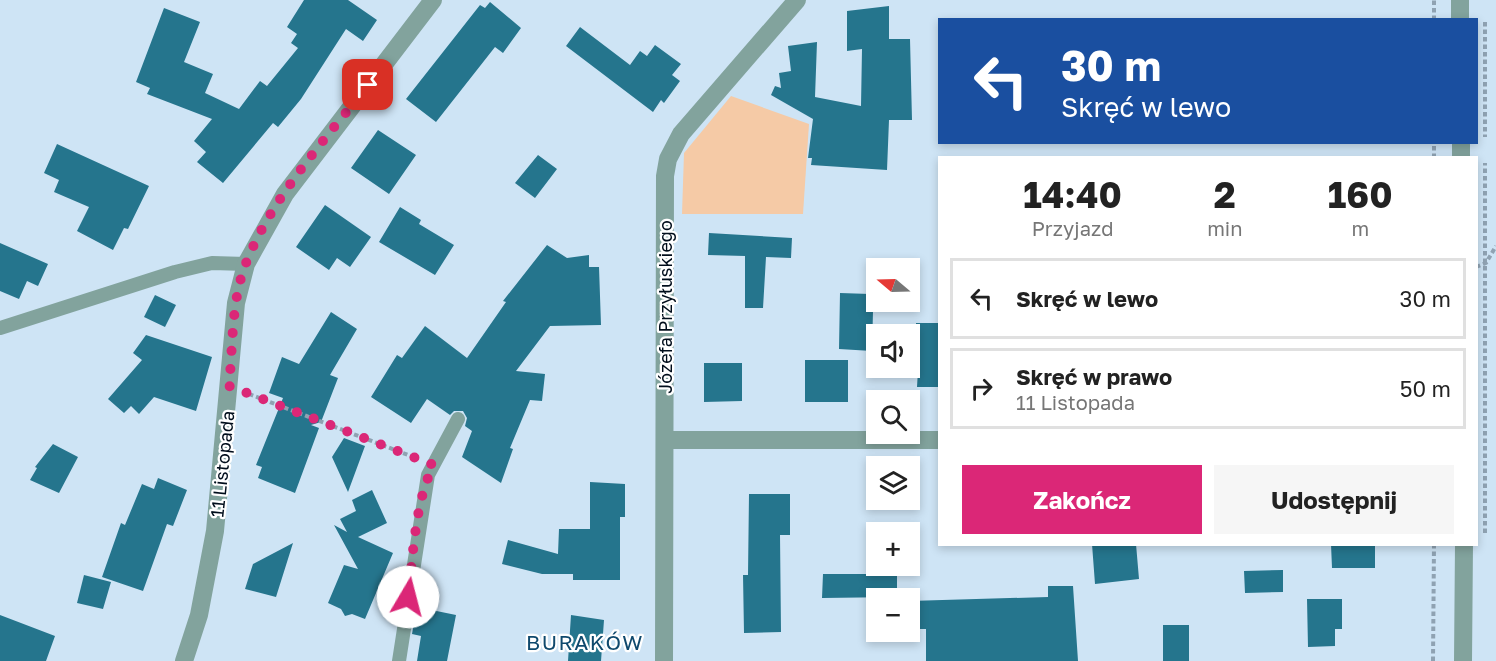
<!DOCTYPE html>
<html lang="pl">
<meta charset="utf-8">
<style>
body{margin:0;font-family:"Golos Text",sans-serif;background:#f6f6f6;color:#222;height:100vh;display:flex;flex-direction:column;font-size:22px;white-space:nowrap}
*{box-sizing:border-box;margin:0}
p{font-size:20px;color:#767676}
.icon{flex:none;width:33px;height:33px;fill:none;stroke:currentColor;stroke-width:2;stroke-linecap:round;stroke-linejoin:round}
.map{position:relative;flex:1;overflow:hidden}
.panel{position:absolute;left:938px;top:156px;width:540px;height:390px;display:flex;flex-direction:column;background:#fff;border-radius:0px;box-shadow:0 3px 9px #0003}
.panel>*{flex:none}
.guide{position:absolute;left:938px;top:18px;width:540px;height:126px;border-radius:0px;box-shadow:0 3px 9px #0003;background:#1a4fa0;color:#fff;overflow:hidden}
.needle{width:39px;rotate:289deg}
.buttons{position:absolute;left:866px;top:258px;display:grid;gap:12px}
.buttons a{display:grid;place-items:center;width:54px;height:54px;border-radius:0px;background:#fff;box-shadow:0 3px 9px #0003;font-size:30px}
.pin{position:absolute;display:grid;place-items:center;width:51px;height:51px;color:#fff;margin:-26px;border-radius:12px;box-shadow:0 3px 9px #0006}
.me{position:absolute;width:66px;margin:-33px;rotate:8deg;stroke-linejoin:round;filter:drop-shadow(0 0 4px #0008)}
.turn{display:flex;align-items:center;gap:21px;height:126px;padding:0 24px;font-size:27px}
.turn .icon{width:78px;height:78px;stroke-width:2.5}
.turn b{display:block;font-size:42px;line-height:51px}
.eta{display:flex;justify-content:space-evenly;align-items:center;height:102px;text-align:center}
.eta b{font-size:36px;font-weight:700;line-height:42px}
.button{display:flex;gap:12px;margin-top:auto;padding:12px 24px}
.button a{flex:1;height:69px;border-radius:0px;background:#db2777;color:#fff;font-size:24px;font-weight:700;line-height:69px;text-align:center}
.button a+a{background:#f6f6f6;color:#222}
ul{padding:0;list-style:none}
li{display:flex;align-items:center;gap:18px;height:81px;margin:0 12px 9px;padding:0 12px;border:3px solid #e0e0e0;border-radius:0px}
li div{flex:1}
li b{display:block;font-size:22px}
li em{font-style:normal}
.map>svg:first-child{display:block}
.green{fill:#f5caa6}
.building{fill:#25758d}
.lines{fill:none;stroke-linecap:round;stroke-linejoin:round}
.path{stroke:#8fa2b2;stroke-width:4;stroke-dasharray:4.5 3;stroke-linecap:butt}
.lane{stroke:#82a39d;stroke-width:14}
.street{stroke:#82a39d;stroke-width:18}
.route{stroke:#db2777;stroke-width:10;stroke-dasharray:0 18}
.labels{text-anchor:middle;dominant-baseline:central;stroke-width:4.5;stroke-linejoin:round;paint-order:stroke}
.street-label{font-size:18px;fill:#000d1b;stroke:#fff}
.quarter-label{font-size:21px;letter-spacing:1.5px;fill:#0f496d;stroke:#fff}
</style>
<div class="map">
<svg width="1496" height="661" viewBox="0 0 1496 661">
<rect width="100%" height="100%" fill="#cee4f5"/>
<path class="green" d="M731,96L809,124L803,214H682L684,153Z"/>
<path class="building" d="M304,0H348L377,20L363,41L346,29L301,99L278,127L273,123L223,183L197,162L206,152L194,141L212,119L147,94L150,88L136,82L164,8L200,22L184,62L213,74L205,93L239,109L260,81L267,86L298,48L291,43L297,34L287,27Z
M490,2L521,28L503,53L495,47L436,122L406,99L480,5L485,8Z
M889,6V39H910L912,120H889L887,170L811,165L812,158H808L813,119L771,95L775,86L781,88L779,73L791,71L788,46L817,42L815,97L861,106L862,49L847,51V11Z
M580,27L630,65L640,51L647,56L655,45L681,64L672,75L680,81L664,103L661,100L653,112L566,46Z
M378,130L416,155L389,194L351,168Z
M57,144L149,186L128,229L124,228L113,250L77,231L89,207L54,192L59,180L44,173Z
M538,155L557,169L535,198L515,183Z
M325,205L371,237L350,267L337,258L329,270L296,247Z
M400,207L421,220L419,224L454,245L435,275L379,242Z
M709,233L792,238L791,258L766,257L763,308H745V256L708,255Z
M0,243L48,264L38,286L27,281L19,299L0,291Z
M547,245L567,258L589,255V267H599L601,325L550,326L516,371L545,374L542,401L530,400L510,448L513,449L501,483L462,457L472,431L465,426L467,418L463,411H454L450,415L427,399L411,423L371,397L397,355L402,358L425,326L467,358L506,302L503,301Z
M840,293L870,294L869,311H873L872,351L839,349Z
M155,295L176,305L165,327L144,317Z
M331,312L357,329L330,375L338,378L321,422L311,425L319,428L295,493L258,478L262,467L256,465L283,398L269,393L282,357L299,364Z
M916,323H939V387H917L918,370H904L909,368V342H916Z
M146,335L212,357L196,411L154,397L139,414L131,406L124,413L108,399L142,360L133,353Z
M805,360H848V402H805Z
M704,363H742V401L704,402Z
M344,438L365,446L348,492L332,457Z
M53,444L78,457L59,493L30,480L37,468L35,467Z
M158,478L187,490L173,526L167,524L143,591L102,577L121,523L125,525L142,484L154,489Z
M590,482L625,484V517H620V580H573V574H542L502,564L508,540L558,554L559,529H590Z
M372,490L387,523L358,537L393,553L365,619L352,614L345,616L341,609L328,603L344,565L358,569L334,525L347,532L340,519L356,511L352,500Z
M749,494H790V535H780L781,632L744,633L743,575H748Z
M293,543L276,597L245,589L253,564Z
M1092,544H1136L1139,579L1095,584Z
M1331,544H1375V568H1332Z
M1283,570V592L1245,593L1244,571Z
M823,574H897V597L822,598Z
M84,575L111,582L103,609L77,603Z
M1048,586H1073L1078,661H926V629H909V601L1048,597Z
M1307,599H1342V629H1335V646L1308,647Z
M417,607L456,615L447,661H417L421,636L412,634Z
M0,615L55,636L46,661H0Z
M571,615L604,620L601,661H568Z
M1163,625H1189V661H1163Z"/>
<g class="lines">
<path class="path" d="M1434,20V0
M1485,22V137
M1434,158V142
M1476,267L1486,263L1496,246
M249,394L416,458
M1485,533V163
M1433,661L1434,544"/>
<path class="lane" d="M0,328L175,272L212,263L246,264
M399,661L428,475L458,419"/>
<path class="street" d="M1460,0V20
M1461,142V158
M666,440H939
M184,661L199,615L215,531L236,303L246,264L285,194L433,0
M664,661L665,176L668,159L681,134L797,0
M1463,661L1464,544"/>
</g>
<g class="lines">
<path class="route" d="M368,85C325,140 272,197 246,263C231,301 233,347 229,386L434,465C415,499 413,558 408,597"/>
</g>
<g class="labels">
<g class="street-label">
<text transform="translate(665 307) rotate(-90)">Józefa Przyłuskiego</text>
<text transform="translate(222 464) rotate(-84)">11 Listopada</text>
</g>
<g class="quarter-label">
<text x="585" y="642">BURAKÓW</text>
</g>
</g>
</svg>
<div class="buttons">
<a><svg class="needle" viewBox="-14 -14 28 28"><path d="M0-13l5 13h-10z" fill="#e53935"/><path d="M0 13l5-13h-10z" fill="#767676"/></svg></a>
<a><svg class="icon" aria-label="sound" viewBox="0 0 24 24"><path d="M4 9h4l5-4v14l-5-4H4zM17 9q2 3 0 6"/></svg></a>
<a><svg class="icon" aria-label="search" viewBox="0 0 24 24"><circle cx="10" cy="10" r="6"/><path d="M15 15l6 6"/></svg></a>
<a><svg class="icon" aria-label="layers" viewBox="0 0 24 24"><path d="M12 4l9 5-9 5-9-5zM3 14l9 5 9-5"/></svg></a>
<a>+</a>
<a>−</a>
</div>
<div class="pin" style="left:368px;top:85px;background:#d93025"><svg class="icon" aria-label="arrive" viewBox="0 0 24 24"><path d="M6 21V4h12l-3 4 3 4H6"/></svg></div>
<svg class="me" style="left:408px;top:597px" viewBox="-20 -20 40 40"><circle r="19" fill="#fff"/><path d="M0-13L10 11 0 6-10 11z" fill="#db2777"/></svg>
<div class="guide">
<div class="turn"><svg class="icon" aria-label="left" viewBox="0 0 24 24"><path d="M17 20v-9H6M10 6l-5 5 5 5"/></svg><div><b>30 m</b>Skręć w lewo</div></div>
</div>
<section class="panel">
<div class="eta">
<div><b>14:40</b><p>Przyjazd</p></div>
<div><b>2</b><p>min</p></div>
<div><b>160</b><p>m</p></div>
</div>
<ul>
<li><svg class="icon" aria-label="left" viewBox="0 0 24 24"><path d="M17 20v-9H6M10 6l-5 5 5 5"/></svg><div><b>Skręć w lewo</b></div><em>30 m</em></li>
<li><svg class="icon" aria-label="right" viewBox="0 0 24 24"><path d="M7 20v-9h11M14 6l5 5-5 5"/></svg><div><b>Skręć w prawo</b><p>11 Listopada</p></div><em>50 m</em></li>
</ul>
<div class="button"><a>Zakończ</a><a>Udostępnij</a></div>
</section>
</div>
